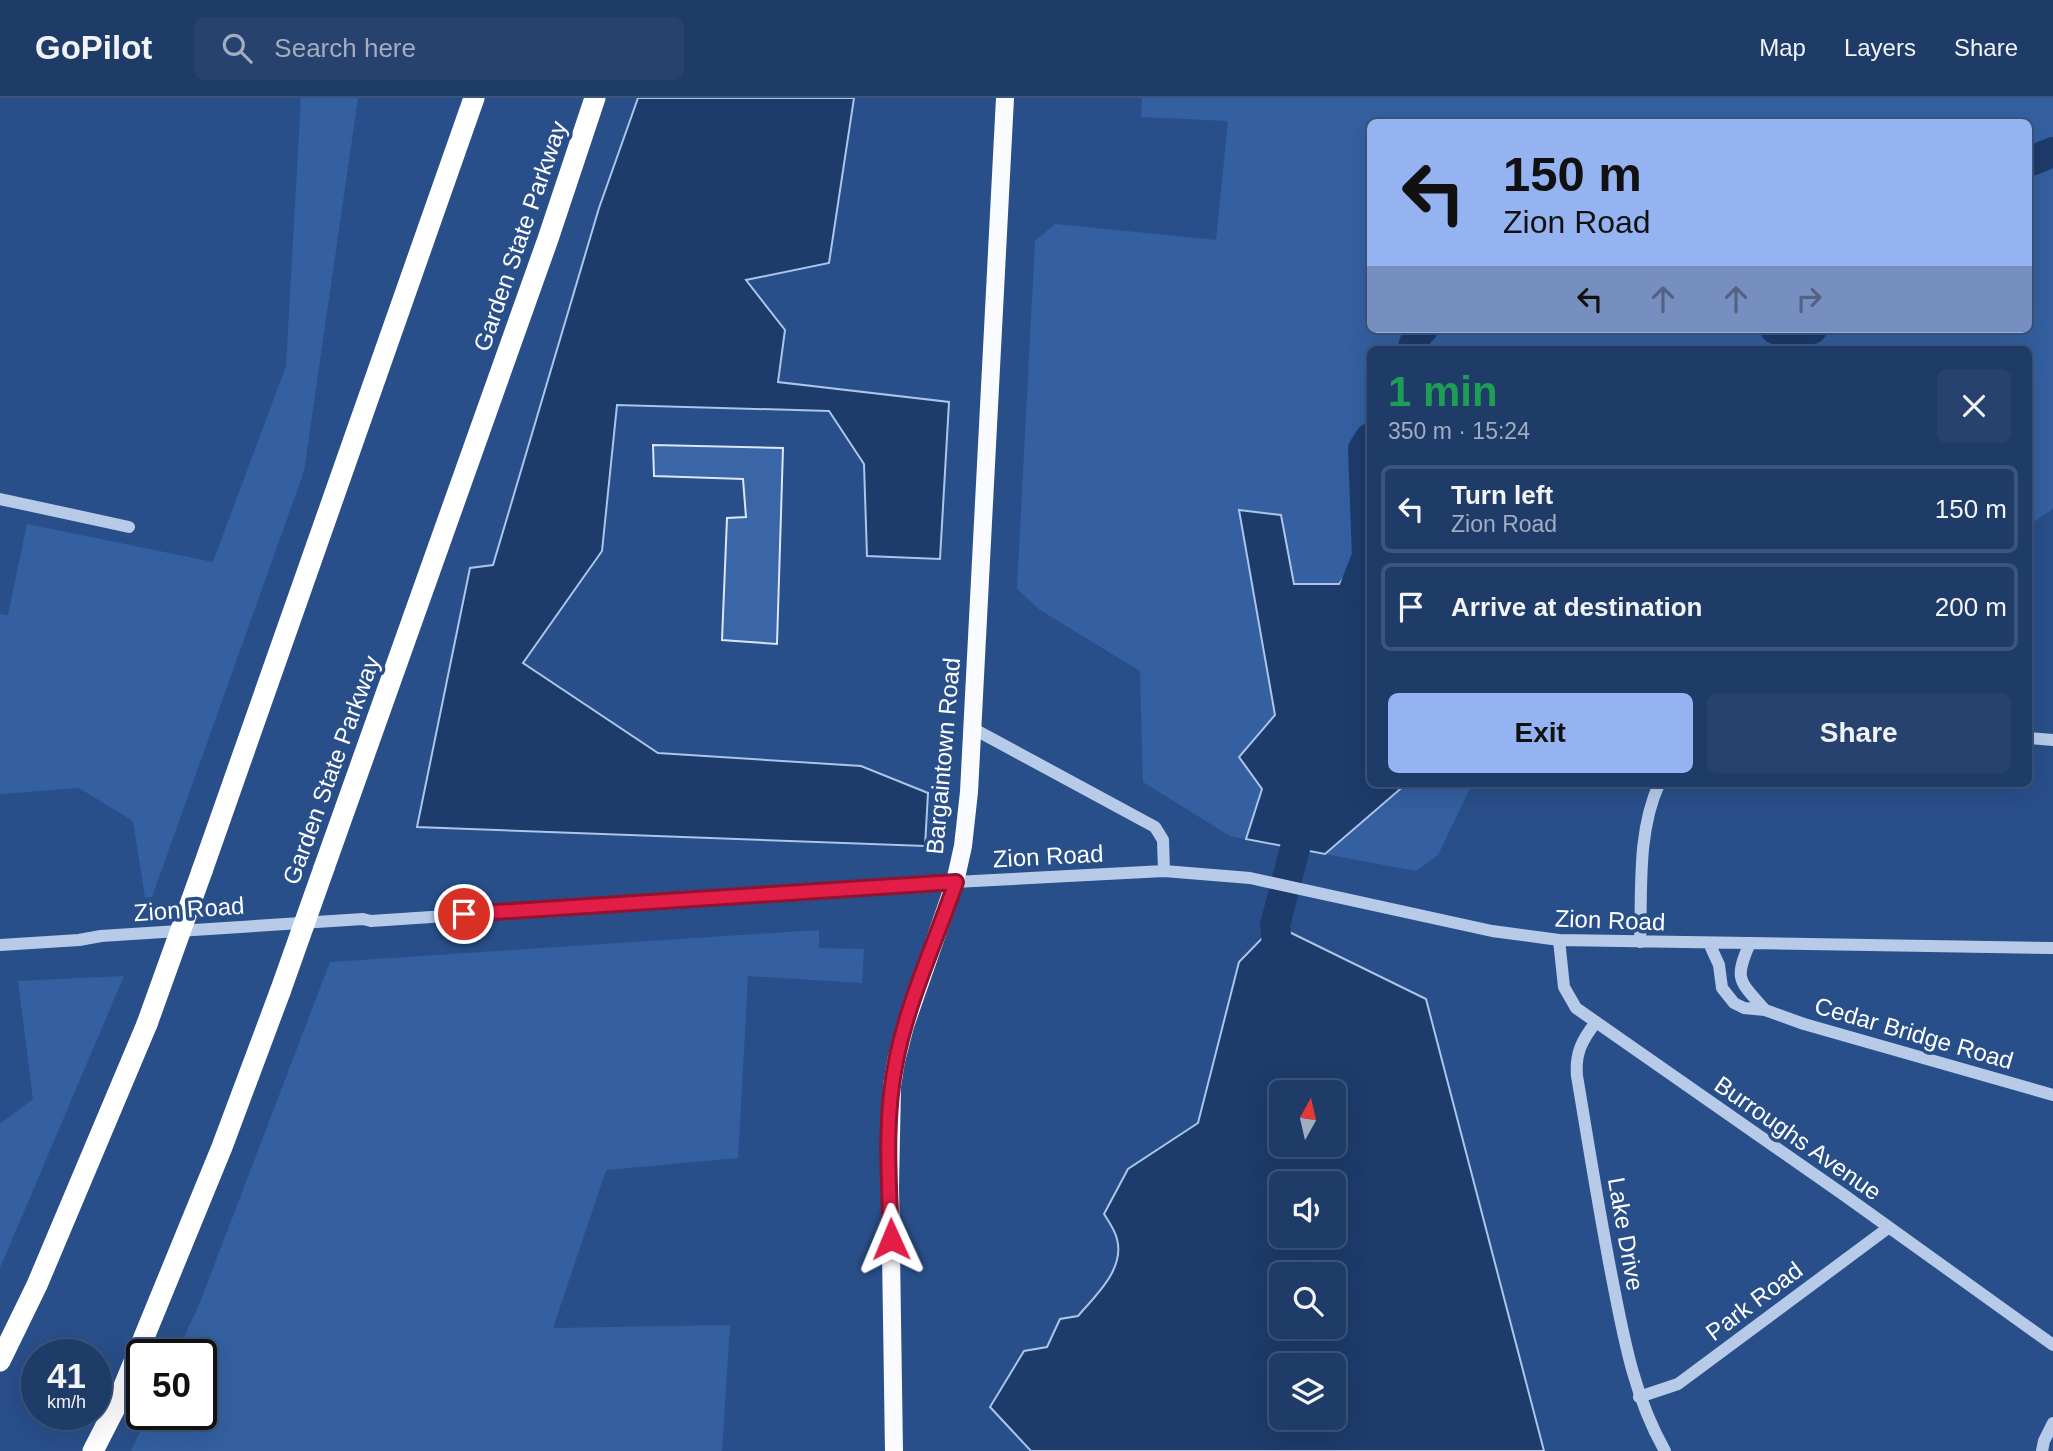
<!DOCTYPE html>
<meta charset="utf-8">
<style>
body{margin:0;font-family:Helvetica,sans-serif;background:#27426e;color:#f1f3f6;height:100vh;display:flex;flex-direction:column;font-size:26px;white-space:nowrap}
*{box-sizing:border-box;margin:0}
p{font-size:23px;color:#a1adc0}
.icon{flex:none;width:38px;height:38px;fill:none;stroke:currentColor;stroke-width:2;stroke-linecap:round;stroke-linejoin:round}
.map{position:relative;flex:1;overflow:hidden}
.drawer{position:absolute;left:1367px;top:248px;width:665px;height:441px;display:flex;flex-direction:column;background:#1f3b68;border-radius:10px;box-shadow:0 7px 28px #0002,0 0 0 2px #3c557c}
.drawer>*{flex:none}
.guide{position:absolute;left:1367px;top:21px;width:665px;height:214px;border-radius:10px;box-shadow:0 7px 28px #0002,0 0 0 2px #3c557c;background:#95b2f1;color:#111;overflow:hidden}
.needle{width:46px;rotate:8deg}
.controls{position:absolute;left:1269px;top:982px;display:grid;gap:14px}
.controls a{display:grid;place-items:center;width:77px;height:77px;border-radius:10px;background:#1f3b68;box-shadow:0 7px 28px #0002,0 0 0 2px #3c557c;font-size:35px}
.speed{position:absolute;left:21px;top:1241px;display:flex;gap:14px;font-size:35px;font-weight:700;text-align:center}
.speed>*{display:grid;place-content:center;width:91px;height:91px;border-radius:50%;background:#1f3b68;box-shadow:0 7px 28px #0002,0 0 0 2px #3c557c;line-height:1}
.speed small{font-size:18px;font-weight:400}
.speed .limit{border:4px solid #111;border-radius:10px;background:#fff;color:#111}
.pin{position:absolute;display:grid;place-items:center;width:60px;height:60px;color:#fff;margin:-30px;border:4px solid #fff;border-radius:50%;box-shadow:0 2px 7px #0007}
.me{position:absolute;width:77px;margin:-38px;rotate:359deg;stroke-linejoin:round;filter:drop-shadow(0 0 5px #0008)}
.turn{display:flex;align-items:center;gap:24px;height:147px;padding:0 21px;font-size:32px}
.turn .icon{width:91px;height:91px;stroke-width:2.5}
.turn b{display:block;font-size:49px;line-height:60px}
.lanes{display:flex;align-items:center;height:66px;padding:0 21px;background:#0003;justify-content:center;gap:35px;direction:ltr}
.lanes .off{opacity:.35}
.round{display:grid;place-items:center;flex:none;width:74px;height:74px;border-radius:10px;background:#27426e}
.overview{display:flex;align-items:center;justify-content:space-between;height:119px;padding:0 21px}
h1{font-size:42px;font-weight:700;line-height:52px;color:#1e9e55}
.action{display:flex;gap:14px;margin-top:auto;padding:14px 21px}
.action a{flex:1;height:80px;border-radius:10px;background:#95b2f1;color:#111;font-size:28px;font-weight:700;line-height:80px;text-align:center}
.action a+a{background:#27426e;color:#f1f3f6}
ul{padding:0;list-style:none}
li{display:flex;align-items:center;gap:21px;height:88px;margin:0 14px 10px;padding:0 7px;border:4px solid #3c557c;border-radius:10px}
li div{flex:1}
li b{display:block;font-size:26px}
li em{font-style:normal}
header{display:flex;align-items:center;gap:42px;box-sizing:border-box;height:98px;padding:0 35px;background:#1f3b68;border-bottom:2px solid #3c557c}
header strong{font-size:33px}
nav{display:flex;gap:38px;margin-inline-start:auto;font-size:24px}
.search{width:490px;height:63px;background:#27426e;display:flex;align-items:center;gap:18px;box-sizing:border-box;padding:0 24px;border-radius:10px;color:#a1adc0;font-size:26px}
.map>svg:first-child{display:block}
.green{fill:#3460a1;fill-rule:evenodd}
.water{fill:#1d3b6b;stroke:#acc5e9;stroke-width:2;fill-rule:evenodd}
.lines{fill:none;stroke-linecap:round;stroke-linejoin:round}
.river{stroke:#1d3b6b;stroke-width:30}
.building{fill:#3a65a6;stroke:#dbe6f7;stroke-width:2}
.minor{stroke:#b7cbe9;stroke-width:12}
.major{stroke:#f9fbfe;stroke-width:18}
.highway{stroke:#fff;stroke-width:21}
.highway-bridge{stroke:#fff;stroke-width:21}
.route-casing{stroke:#92132f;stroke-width:18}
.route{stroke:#e11d48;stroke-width:12}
.labels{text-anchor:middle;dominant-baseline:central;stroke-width:7;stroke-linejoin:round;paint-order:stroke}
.street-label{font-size:24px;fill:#fff;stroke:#294f8a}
</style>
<header>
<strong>GoPilot</strong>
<div class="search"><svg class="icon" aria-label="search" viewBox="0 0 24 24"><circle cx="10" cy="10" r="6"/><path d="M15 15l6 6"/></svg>Search here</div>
<nav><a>Map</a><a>Layers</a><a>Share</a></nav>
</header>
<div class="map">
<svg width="2053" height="1353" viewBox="0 0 2053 1353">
<rect width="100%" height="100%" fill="#294f8a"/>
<path class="green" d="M301,0H358L304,373L152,799H145L133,723L79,690L0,696V516L8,517L27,426L213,464L286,268Z
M1142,0H2053V411L2028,428V252H1370V446L1339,486H1294L1281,417L1240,412L1275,617L1239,659L1262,691L1246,741L1230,738L1143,684L1140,573L1040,512L1017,491L1035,143L1055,126L1216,142L1228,23L1141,19ZM1370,24H2028V231H1370Z
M1406,686H1472L1438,757L1416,773L1325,756Z
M819,832V850L864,851L862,885L748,878L738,1060L606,1072L553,1230L730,1227L722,1353H131L148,1316H201V1256H176L199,1207L330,864Z
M124,878L0,1170V1026L33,1001L18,883Z"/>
<path class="water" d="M638,0H854L829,165L746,182L785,232L778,284L949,304L940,461L867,458L864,366L829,313L617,307L602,453L523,565L658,655L861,668L928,695L925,748L417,729L470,470L493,467L599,110Z
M1239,412L1281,417L1294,486H1339L1370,446V686H1406L1325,756L1246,741L1262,691L1239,659L1275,617Z
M1275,827L1426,901L1544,1353H1031L990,1309L1024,1253L1047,1249L1060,1221L1078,1218C1096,1197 1125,1171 1117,1141C1115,1132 1109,1124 1104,1116L1128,1071L1198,1025L1239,864ZM1281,994H1334V1046H1281ZM1281,1085H1334V1138H1281ZM1281,1176H1334V1228H1281ZM1281,1267H1334V1320H1281Z"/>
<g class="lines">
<path class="river" d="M2028,64L2053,54
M1775,231L1788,237L1812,231
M1412,252L1417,237L1423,231
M1355,489L1367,458L1363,351L1370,340
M1279,867L1275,827L1298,739L1319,719"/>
</g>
<path class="building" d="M653,347L783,350L777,546L722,542L727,420L746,419L743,381L654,378Z"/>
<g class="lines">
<path class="minor" d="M0,401L129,429
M972,630L1155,729L1163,742L1164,773
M2028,640L2053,642
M1559,842L1564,889L1576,910L1844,1097L2053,1247
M1640,844C1642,791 1637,735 1659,686
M1709,845L1719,867L1722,890L1734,905L1744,910L1765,912L1804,926L2053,997
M1750,845C1733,883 1740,883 1765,912
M0,847L79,842L101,838L363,821L371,823L955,784L1164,773L1250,780L1492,833L1559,842L2053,850
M1596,924C1582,942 1575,955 1577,978C1589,1049 1600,1120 1614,1190C1625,1247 1636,1302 1665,1353
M1639,1299L1678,1286L1888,1130
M2042,1353L2044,1343L2053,1325"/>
<path class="major" d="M894,1353L890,1088L892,988L896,963L905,928L955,784L963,748L969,694L1005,0"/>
<path class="highway" d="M324,770L548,141L595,0
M202,773L474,0
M0,1263L37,1187L147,926
M93,1353L115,1310L222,1049L280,894"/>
<path class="highway-bridge" d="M280,894L324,770
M147,926L202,773"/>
</g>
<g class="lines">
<g class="route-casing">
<path id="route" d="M464,816L956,784C936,843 908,902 896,963C884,1021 889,1083 891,1141"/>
</g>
<use href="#route" class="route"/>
</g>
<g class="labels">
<g class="street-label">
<text transform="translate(520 138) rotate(-71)">Garden State Parkway</text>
<text transform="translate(943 658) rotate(-85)">Bargaintown Road</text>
<text transform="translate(331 672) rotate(-70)">Garden State Parkway</text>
<text transform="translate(1048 758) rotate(-3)">Zion Road</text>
<text transform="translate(189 811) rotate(-4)">Zion Road</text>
<text transform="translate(1610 822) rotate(2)">Zion Road</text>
<text transform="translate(1914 935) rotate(16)">Cedar Bridge Road</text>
<text transform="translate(1798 1040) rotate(35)">Burroughs Avenue</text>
<text transform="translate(1626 1136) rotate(80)">Lake Drive</text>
<text transform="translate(1754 1203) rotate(-37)">Park Road</text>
</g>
</g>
</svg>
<div class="controls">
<a><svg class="needle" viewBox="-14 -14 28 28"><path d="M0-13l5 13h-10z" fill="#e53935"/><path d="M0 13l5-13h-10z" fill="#a1adc0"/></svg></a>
<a><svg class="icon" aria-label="sound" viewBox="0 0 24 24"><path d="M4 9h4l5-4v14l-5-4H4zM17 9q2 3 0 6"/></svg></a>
<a><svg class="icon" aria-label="search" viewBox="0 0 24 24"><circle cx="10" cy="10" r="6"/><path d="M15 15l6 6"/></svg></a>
<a><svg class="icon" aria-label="layers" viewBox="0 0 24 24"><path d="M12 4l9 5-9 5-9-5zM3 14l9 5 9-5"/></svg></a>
</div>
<div class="speed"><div>41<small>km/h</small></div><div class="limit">50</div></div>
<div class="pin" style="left:464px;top:816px;background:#d93025"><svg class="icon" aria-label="arrive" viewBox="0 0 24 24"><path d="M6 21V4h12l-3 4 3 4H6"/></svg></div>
<svg class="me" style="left:891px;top:1141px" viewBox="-20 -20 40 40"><path d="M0-17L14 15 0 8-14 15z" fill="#e11d48" stroke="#fff" stroke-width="4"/></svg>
<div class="guide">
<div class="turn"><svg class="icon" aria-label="left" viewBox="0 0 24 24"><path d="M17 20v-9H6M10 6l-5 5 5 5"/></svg><div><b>150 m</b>Zion Road</div></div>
<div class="lanes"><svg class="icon" aria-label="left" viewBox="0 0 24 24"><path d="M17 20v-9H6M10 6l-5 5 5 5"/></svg><svg class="icon off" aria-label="ahead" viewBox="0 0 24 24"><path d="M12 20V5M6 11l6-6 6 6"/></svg><svg class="icon off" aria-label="ahead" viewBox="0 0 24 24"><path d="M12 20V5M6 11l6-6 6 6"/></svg><svg class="icon off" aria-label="right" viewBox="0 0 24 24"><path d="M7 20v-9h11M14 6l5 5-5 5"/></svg></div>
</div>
<section class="drawer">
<div class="overview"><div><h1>1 min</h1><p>350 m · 15:24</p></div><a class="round"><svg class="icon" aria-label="close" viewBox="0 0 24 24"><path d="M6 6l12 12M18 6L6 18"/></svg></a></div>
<ul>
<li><svg class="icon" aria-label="left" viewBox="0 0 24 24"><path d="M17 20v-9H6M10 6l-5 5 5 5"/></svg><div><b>Turn left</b><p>Zion Road</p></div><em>150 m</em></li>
<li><svg class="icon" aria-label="arrive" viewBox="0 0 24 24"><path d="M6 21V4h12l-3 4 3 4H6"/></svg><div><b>Arrive at destination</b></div><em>200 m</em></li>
</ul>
<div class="action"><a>Exit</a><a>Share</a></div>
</section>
</div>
